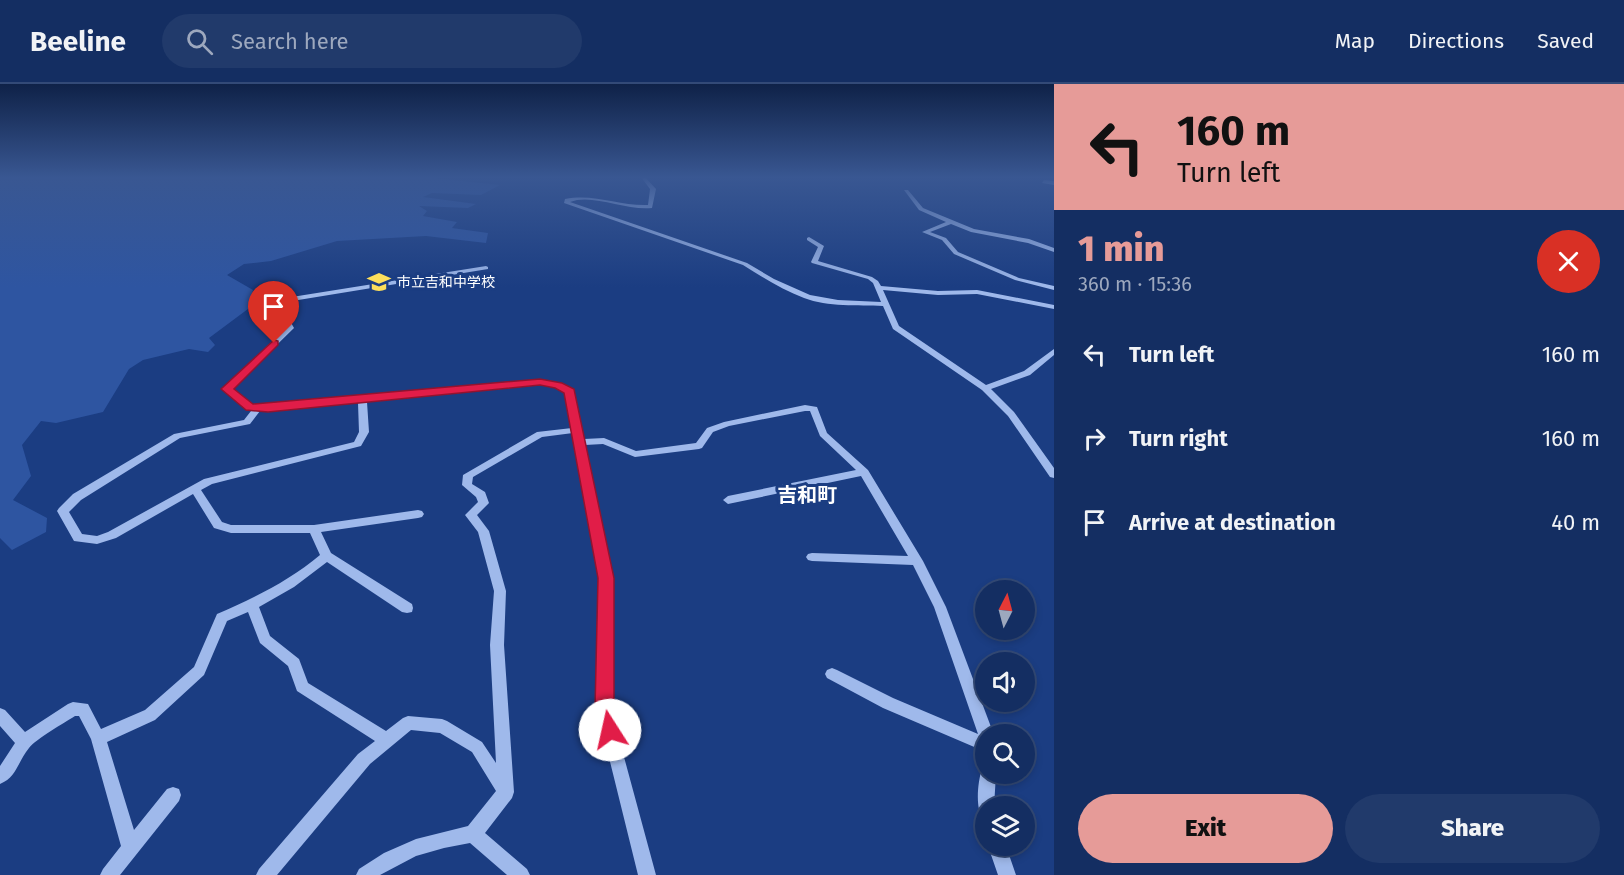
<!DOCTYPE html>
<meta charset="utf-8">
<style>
body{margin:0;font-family:"Fira Sans","Noto Sans JP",sans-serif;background:#213a6b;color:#f1f3f6;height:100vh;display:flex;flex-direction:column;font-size:22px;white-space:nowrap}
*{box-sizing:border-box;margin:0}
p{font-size:20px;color:#9da8be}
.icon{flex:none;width:33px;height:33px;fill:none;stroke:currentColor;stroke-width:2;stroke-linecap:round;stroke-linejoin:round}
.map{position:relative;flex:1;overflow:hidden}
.drawer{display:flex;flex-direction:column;background:#142e62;width:570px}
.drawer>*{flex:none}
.top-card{background:#e69b98;color:#111;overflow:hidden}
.needle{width:39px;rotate:6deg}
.fabs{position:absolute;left:975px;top:496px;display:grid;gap:12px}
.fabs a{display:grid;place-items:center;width:60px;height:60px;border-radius:50%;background:#142e62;box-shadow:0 3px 9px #0003,0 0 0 2px #334a77;font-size:30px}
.pin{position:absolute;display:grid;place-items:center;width:51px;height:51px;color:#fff;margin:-62px -26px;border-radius:50% 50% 50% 0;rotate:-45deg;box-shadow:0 0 6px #0007}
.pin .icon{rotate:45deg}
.me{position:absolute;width:66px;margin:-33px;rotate:350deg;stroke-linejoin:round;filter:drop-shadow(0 0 4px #0008)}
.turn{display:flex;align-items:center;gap:21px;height:126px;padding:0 24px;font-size:27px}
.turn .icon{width:78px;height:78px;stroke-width:2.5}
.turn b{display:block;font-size:42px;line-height:51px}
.round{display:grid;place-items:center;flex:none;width:63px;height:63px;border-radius:32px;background:#213a6b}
.head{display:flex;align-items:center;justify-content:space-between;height:102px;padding:0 24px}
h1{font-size:36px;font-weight:800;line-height:45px;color:#e69b98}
.button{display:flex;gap:12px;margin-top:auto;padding:12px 24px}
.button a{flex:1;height:69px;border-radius:36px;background:#e69b98;color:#111;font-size:24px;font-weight:800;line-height:69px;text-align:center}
.button a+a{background:#213a6b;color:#f1f3f6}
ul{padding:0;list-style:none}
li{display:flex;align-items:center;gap:18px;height:84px;padding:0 24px}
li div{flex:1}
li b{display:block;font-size:22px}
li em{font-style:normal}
header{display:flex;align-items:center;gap:36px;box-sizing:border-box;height:84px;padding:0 30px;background:#142e62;border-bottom:2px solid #334a77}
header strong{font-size:28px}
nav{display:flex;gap:33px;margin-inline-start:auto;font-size:21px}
.search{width:420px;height:54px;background:#213a6b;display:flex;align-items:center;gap:15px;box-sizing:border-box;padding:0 21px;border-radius:33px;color:#9da8be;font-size:22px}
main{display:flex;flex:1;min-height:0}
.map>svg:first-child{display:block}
.green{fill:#2e55a1}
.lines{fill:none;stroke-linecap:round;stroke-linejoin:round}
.minor{fill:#9fb9eb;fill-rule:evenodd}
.route{fill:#e11d48;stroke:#92132f;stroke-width:1.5}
.labels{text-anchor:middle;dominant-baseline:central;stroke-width:6;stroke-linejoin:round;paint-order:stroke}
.far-poi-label{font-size:14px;fill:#fff;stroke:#1b3d82;text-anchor:start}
.quarter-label{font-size:20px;font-weight:bold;fill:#fff;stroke:#1b3d82}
</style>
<header>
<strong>Beeline</strong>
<div class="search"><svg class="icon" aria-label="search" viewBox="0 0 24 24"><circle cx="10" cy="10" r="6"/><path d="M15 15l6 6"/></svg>Search here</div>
<nav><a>Map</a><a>Directions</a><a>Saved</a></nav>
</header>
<main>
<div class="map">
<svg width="1054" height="791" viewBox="0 0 1054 791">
<rect width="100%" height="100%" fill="#1b3d82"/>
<path class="green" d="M0,93H438L434,94L500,101L481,111L432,109L423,113L476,120L468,124L419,122L427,127L423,132L457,138L452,144L488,149L486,159L426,152L337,157L271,177L244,180L227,191L253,206L251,213L260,216L209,254L215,261L208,268L189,265L143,276L129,285L103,328L56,339L41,337L22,361L31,392L13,416L47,434L46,448L12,466L0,454Z"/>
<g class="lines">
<path class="minor" d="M641,93H645L656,105L652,124C626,127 592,109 570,118L747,179L774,195L810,211L838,216L881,218L873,199L868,195L812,179L811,178L818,163L807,156V154L809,153L824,162L818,177L872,193L878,197L881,202L938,207L977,206L1054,221V225L977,210L938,211L883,206L899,242L986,301L1024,287L1054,265V271L1030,291L991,305L1014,328L1054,384V394L1050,393L1008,332L982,306L893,245L883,222C858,221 828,223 804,214C783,206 762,193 743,181L564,119L565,115C594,109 619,122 648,121L650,105Z
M1044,96L1054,97V101L1042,99Z
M904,106H908L923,124L974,145L1029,155L1054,164V168L1028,159L971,148L951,140L930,148L946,154L958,168L1019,194L1054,202V206L1015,196L954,170L942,156L922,148L946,138L919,126Z
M486,182L488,183V185L280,219L294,244L232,305L252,321L268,322L540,295L561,299L573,306L584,355L604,354L636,367L696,359L707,344L724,338L805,321L817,323L827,349L868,386L923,477L946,523L994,651H986V668L883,624L827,594L825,590L827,586L832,584L837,586L893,614L978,650L934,523L913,481L812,477L808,476L806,473L808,470L812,469L908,472L861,392L728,420L723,416L728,412L856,386L820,352L810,327H805L729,342L713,348L702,364L699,365L635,373L603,360L585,361L612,494L611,625L656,791H638L597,625L600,494L573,349L542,353L473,393L472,400L485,408L489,419L477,431L489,447L506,507L504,561L514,708L512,714L485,749L527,785L530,791H507L470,759L444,764L416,772L380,791H356L359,785L384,769L416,755L468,742L496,707L472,668L440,649L411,646L370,680L277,791H256L259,785L358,670L375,657L297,607L288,582L260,559L248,528L227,537L204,591L155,636L107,658L134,746L167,705L173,703L179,705L181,711L179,717L120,791H100L103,785L121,762L91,655L79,632H75C64,639 36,655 29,664C18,677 17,693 0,700V682L15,659L0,642V624L5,626L25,648L68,620L73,618L88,620L101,645L145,626L194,583L217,530C254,514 289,497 320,471L310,449H231L214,444L193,410L116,454L97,460L74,457L57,427L59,424L73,410L174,350L244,336L251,327L247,326L223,305L286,244L272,218L273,216ZM540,301L555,303L566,309L572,344L537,348L463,391L462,401L476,413L478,418L465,431L478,448L494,507L490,561L496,679L482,658L447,637L442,635L408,632L403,634L386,647L308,599L299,575L270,552L259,523L294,503L327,478L402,528L407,529L412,528L413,524L412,520L331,469L321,448L418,434L422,433L424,430L422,427L418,426L314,441H231L222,438L201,406L212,400L361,362L369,348L367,318ZM358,319L359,348L354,358L204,395L108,448L97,452L82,450L69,428L81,416L180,354L250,340L260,327Z
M986,683V690H996L994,723H986V731L980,729C976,718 978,696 982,685Z
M988,762H1006L1016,791H998Z"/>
</g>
<linearGradient id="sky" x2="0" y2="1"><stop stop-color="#0f2248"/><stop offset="0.46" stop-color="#395792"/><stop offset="1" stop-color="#395792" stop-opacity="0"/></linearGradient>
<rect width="1054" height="203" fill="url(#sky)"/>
<path class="route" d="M274,256L278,257V261L234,305L253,320L540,295L562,299L574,305L614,494V625L620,646L617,652L610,655L603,652L595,625L598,494L564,309L555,304L540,301L268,328L246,326L221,305Z"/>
<defs>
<g id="school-bare" transform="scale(1.8)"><path d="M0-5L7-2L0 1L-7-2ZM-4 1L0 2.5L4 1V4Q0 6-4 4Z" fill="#fddf5b" stroke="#1b3d82" stroke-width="2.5" paint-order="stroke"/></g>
</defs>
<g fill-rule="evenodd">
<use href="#school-bare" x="379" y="198"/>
</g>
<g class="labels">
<g class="far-poi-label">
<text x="397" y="198">市立吉和中学校</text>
</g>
<g class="quarter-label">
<text x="807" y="411">吉和町</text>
</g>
</g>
</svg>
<div class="fabs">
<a><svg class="needle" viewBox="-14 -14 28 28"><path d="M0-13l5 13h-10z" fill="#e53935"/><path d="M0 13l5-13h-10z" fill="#9da8be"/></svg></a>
<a><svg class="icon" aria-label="sound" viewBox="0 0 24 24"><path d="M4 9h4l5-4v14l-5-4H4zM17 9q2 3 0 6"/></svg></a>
<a><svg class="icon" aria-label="search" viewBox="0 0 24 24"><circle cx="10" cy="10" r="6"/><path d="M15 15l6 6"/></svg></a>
<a><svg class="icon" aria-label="layers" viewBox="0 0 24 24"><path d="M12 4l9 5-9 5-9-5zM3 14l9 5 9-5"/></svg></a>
</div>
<div class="pin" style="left:274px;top:259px;background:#d93025"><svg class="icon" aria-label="arrive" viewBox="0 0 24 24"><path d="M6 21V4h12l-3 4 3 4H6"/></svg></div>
<svg class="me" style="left:610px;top:646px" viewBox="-20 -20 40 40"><circle r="19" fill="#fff"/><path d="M0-13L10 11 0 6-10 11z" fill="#e11d48"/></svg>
</div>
<section class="drawer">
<div class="top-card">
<div class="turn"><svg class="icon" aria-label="left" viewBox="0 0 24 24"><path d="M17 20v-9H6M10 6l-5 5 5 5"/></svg><div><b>160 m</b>Turn left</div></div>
</div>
<div class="head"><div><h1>1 min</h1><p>360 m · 15:36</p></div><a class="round" style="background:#d93025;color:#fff"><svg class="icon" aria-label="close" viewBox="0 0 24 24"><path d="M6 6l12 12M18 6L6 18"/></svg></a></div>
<ul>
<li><svg class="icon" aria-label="left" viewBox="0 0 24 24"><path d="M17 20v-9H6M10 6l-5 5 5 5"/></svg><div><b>Turn left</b></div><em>160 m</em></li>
<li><svg class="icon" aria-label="right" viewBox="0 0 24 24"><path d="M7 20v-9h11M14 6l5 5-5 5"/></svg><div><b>Turn right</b></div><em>160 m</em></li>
<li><svg class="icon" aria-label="arrive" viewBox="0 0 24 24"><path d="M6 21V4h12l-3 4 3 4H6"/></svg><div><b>Arrive at destination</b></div><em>40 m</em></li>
</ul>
<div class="button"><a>Exit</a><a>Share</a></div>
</section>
</main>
